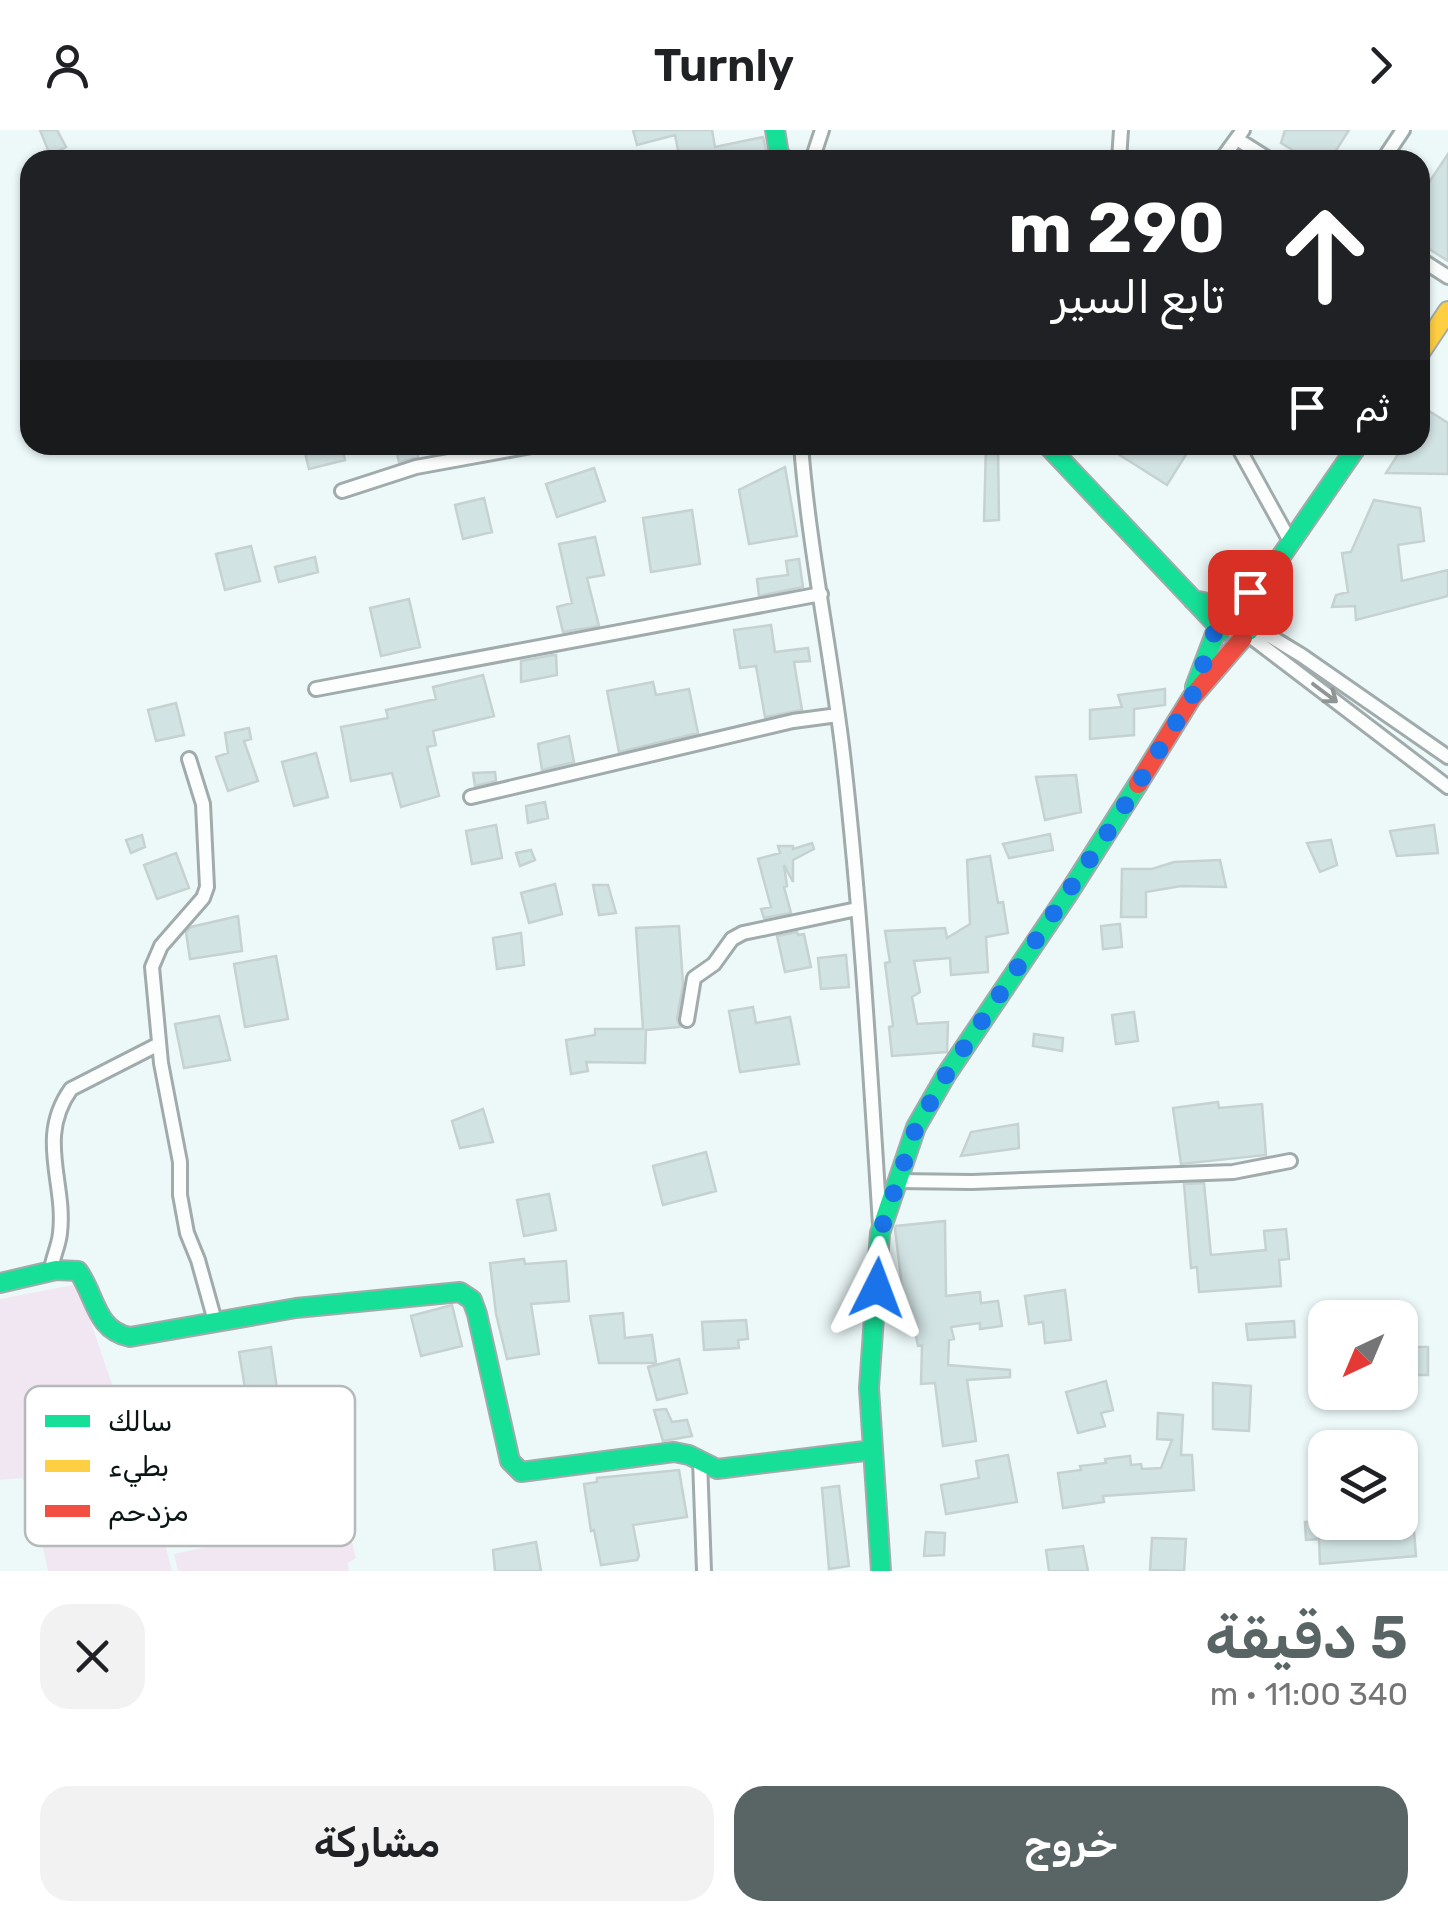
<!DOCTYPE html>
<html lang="ar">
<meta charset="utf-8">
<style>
body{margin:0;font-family:Rubik,"Noto Sans Arabic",sans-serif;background:#f2f2f2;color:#202124;direction:rtl;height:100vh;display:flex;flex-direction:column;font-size:38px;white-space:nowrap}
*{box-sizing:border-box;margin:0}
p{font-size:32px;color:#757577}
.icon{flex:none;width:55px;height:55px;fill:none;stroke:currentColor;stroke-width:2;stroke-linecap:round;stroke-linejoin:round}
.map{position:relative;height:1441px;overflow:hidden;direction:ltr}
.sheet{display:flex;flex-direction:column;background:#fff;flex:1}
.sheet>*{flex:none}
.top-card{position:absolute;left:20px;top:20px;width:1410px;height:305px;border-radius:30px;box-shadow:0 2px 8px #0004;direction:rtl;background:#202124;color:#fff;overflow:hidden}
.needle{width:65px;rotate:224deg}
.tools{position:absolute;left:1308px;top:1170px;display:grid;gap:20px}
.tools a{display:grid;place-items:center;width:110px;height:110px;border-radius:20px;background:#fff;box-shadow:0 2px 8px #0004;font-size:50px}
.pin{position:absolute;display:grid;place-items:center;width:85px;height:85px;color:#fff;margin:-42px;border-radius:20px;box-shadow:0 5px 15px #0006}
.me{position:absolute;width:110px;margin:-55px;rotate:3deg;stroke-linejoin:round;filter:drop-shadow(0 0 8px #0008)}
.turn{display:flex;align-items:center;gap:35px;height:210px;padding:0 40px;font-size:45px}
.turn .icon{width:130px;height:130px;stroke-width:2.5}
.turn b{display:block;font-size:70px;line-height:85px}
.then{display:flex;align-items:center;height:95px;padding:0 40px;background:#0003;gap:20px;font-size:38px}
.round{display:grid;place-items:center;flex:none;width:105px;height:105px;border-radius:30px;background:#f2f2f2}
.headline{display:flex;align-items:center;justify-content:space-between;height:170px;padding:0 40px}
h1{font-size:60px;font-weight:600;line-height:75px;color:#596565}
.primary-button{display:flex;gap:20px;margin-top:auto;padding:20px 40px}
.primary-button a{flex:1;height:115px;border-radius:30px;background:#596565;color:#fff;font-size:40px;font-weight:600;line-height:115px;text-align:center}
.primary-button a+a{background:#f2f2f2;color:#202124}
header{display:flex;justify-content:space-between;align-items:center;height:130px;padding:0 40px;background:#fff;font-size:45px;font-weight:600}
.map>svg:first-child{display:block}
.green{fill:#f1e7f2}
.building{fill:#d2e3e3;stroke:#c6d2d1;stroke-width:2.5}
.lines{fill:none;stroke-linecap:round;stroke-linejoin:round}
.street-casing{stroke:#a1abab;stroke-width:18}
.fast-casing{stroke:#a1abab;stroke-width:22}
.slow-casing{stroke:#a1abab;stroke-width:22}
.jam-casing{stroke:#a1abab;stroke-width:22}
.street{stroke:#fcfefe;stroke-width:12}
.fast{stroke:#16e098;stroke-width:18}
.slow{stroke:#ffcf43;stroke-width:18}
.jam{stroke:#f24e42;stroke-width:18}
.oneway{stroke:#8f9595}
.route{stroke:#1a73e8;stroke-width:18;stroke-dasharray:0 32.4}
.key{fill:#fff;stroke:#b6b9b9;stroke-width:2.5}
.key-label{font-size:28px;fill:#0a1515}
</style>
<header><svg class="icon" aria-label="forward" viewBox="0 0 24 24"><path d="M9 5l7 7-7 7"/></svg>Turnly<svg class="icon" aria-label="person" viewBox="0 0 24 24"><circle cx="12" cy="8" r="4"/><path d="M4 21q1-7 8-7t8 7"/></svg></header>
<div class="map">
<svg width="1448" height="1441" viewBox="0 0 1448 1441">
<rect width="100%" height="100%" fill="#edf9f9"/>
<path class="green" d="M78,1154L141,1340L31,1363L22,1348L0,1350V1169Z
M148,1348L172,1441H48L33,1372Z
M346,1387L356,1428L348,1433L349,1441H178L174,1424Z"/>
<path class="building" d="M40,0H57L66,17L50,25Z
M633,0H712L715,17L763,7L768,30H680L675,5L637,15Z
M1285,0H1349L1330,30H1309L1281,13Z
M1448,24V131L1420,113V66Z
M1426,279L1448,293V344L1386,343L1404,315H1420V289Z
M303,315H341L345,330L309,339Z
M395,315H415L418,327L399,332Z
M986,315H998L999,390L984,391Z
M1104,315H1192L1167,355Z
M785,337L797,406L749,414L739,360Z
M594,338L605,371L557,387L546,354Z
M484,368L492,402L463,409L455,375Z
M1374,370L1420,378L1424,411L1398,415L1402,451L1448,440V466L1356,490L1355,476L1332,477L1336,465L1348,462L1342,423L1351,422Z
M692,380L700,434L651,442L643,388Z
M595,407L604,445L587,448L599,496L563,502L557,477L572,473L559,414Z
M251,416L260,451L225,460L216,424Z
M315,427L318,442L279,452L275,437Z
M799,429L803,457L759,466L757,449L788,445L786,431Z
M409,469L420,517L381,526L370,478Z
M771,495L775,522L808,518L810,531L794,532L802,580L765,587L756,536L740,538L734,500Z
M553,525H556L557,545L521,552V531Z
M483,545L494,586L433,601L436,615L427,617L439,666L401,677L392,643L351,651L341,597L388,588L386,580L436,569L433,557Z
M653,552L656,565L689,559L698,603L619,622L607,561Z
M1165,559V575L1134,579V605L1090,609V580L1122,577L1118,565Z
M176,573L184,605L156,611L148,580Z
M249,598L251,609L244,611L258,651L228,661L216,627L228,623L225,603Z
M569,606L574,632L542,640L538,614Z
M316,623L328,667L294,676L282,632Z
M495,642L496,651L475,656L473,643Z
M1076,645L1081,682L1045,690L1036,647Z
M545,672L548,688L528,693L526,676Z
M496,695L502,728L472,734L466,701Z
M1434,695L1438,723L1397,726L1390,701Z
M1050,704L1053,720L1009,728L1003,714Z
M142,705L145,717L131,723L126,710Z
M1331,710L1337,735L1320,742L1307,713Z
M812,713L814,719L793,730V752L784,735L787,756L784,757L791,783L764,788L761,779L771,777L758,729L780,723L778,716H793V719Z
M531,720L535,730L520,736L516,723Z
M176,723L189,758L157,769L144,735Z
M990,726L998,773L1003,772L1008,803L986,807L988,842L951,845L950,828L914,831L920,862L912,867L917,894L948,892L947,922L892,926L889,897L893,896L885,833L890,832L885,801L945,798L947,808L970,794L967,730Z
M1220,730L1226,757L1181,756L1146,762V787H1121L1122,739H1152L1174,732Z
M555,754L562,784L529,793L521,763Z
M593,755H608L616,783L599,785Z
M238,786L242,821L190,829L186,802L191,797Z
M1120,794L1122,817L1103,819L1101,796Z
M679,796L683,854L677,889L680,897L646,900L645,933L586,932L588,941L571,944L566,910L595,905V899H643L636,798Z
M797,802L798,805L804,804L811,837L785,842L777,806Z
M521,803L524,835L497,839L493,808Z
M846,825L849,857L821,859L818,828Z
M276,826L288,889L245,897L234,834Z
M753,877L756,893L790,887L799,934L740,942L729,881Z
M1134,882L1138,911L1116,914L1112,885Z
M219,886L230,930L184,938L175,894Z
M1034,904L1063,908L1062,921L1033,916Z
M1218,972L1219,978L1262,974L1266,1025L1181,1034L1173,978Z
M483,979L493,1012L460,1018L452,991Z
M1018,994L1019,1018L961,1026L971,1002Z
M706,1022L716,1061L663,1075L653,1036Z
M1204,1053L1211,1125L1266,1120L1264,1101L1286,1099L1289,1129L1279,1130L1281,1156L1199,1162L1197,1137L1191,1138L1184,1054Z
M549,1064L556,1100L524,1106L517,1070Z
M945,1091L946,1166L980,1162L981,1173L998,1171L1002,1196L980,1199V1193L951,1197L954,1209L949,1210L948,1235L1010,1240V1247L967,1250L976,1311L943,1316L935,1253L921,1254L922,1215L918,1216L911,1181L905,1182L895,1099L896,1096Z
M524,1129L525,1134L566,1131L569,1171L531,1174L539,1224L507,1229L496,1184L490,1133Z
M1065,1160L1071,1210L1045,1213L1043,1192L1029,1194L1025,1166Z
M452,1175L462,1216L421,1226L411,1186Z
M623,1183L625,1208L652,1205L656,1233H599L590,1186Z
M746,1190L748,1209L738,1210L739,1218L704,1220L702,1192Z
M1294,1191L1295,1207L1248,1210L1246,1194Z
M271,1217L277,1259L246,1264L239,1222Z
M1403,1217H1428V1245H1403Z
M679,1229L687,1263L657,1270L648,1237Z
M1106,1251L1113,1280L1101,1283L1105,1296L1078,1303L1066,1262Z
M1213,1253L1251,1256L1249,1301L1213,1299Z
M666,1279L672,1292L687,1290L692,1306L663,1311L654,1280Z
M1158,1283L1183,1285L1181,1325H1192L1194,1360L1103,1366L1104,1372L1063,1378L1058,1343L1081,1340L1080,1336L1106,1333L1105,1329L1130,1326L1131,1335L1141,1334L1142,1339L1161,1338L1172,1310L1157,1309Z
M1008,1325L1017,1372L946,1384L941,1355L979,1348L976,1331Z
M679,1340L687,1387L633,1395L639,1426L637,1430L601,1435L594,1400L591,1401L584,1354L597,1352V1348Z
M839,1356L849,1436L829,1439L822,1358Z
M1411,1365L1416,1426L1320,1434L1319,1409L1306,1410L1305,1392H1400V1366Z
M926,1402L945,1403L944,1425L924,1426Z
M1152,1408L1186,1409L1184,1441L1150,1440Z
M536,1412L541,1441H495L493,1420Z
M1083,1416L1088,1441H1049L1046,1420Z"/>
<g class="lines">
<g class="street-casing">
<path id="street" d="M1237,9L1270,30
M812,30L822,0
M1119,30L1121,0
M1221,30L1243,0
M1383,30L1403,0
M1420,129L1448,147
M801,315C809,419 831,521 843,624C861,781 870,938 880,1095
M1237,315L1290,411
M342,361L416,337L537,315
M1250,494L1301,525L1448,627
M1247,504L1448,657
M316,559L821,464
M189,629L203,674L207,757L203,768L161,816L152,837L161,933L180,1032V1065L187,1103L198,1130L215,1191
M471,667L793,591L838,585
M687,890L694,848L714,834L732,809L743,803L857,779
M897,1051L972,1052L1233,1042L1290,1031
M51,1141C52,1128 59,1116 60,1103C66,1052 36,1008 71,959L159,914
M700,1330L704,1441"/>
</g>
<g class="fast-casing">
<path id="fast" d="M775,0L779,24L785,30
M1047,315L1218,496L1195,557
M1193,470L1243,480L1250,489L1249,501
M1250,494L1266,448L1358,315
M1220,502L1218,491L1221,486L1263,451
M0,1153L56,1140L78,1141C96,1166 95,1200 130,1207L296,1178L460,1162L472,1170L477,1184L510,1331L521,1342L674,1322L689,1325L717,1339L873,1320
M881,1441L869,1258L880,1103L916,997L946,945L1068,764L1138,654"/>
</g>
<g class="slow-casing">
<path id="slow" d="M1420,223L1448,181"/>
</g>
<g class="jam-casing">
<path id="jam" d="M1138,654L1192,567L1243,508"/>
</g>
<use href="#street" class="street"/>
<use href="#fast" class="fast"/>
<use href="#slow" class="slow"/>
<use href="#jam" class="jam"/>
</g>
<defs><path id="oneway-shaft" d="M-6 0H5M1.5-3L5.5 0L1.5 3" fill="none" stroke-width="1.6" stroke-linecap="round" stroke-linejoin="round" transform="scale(2.5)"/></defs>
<use class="oneway" href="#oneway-shaft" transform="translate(1325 563) rotate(37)"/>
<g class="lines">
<path class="route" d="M877,1158L880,1103L916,998L946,945L1114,693L1192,567L1220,486L1250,462"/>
</g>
<rect x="25" y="1256" width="330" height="160" rx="15" class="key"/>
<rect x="45" y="1285" width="45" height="12" fill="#16e098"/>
<rect x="45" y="1330" width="45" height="12" fill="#ffcf43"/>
<rect x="45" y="1375" width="45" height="12" fill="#f24e42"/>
<g class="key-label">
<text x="108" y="1301">سالك</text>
<text x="108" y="1346">بطيء</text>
<text x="108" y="1391">مزدحم</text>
</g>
</svg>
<div class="tools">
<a><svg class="needle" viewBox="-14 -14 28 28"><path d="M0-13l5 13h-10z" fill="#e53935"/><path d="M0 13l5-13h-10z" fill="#757577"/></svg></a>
<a><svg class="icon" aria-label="layers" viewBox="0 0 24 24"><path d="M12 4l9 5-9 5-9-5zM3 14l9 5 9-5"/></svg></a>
</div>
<div class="pin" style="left:1250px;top:462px;background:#d93025"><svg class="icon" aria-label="arrive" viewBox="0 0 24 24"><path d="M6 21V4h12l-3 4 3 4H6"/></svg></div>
<svg class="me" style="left:877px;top:1158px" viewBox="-20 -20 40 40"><path d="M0-17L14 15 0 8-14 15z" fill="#1a73e8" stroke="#fff" stroke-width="4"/></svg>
<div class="top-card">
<div class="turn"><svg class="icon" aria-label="ahead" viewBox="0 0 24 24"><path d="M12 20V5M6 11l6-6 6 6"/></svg><div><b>290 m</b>تابع السير</div></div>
<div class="then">ثم<svg class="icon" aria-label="arrive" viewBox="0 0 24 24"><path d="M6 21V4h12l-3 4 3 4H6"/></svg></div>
</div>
</div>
<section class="sheet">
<div class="headline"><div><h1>5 دقيقة</h1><p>340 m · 11:00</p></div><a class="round"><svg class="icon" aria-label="close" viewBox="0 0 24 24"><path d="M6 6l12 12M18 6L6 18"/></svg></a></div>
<div class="primary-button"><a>خروج</a><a>مشاركة</a></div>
</section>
